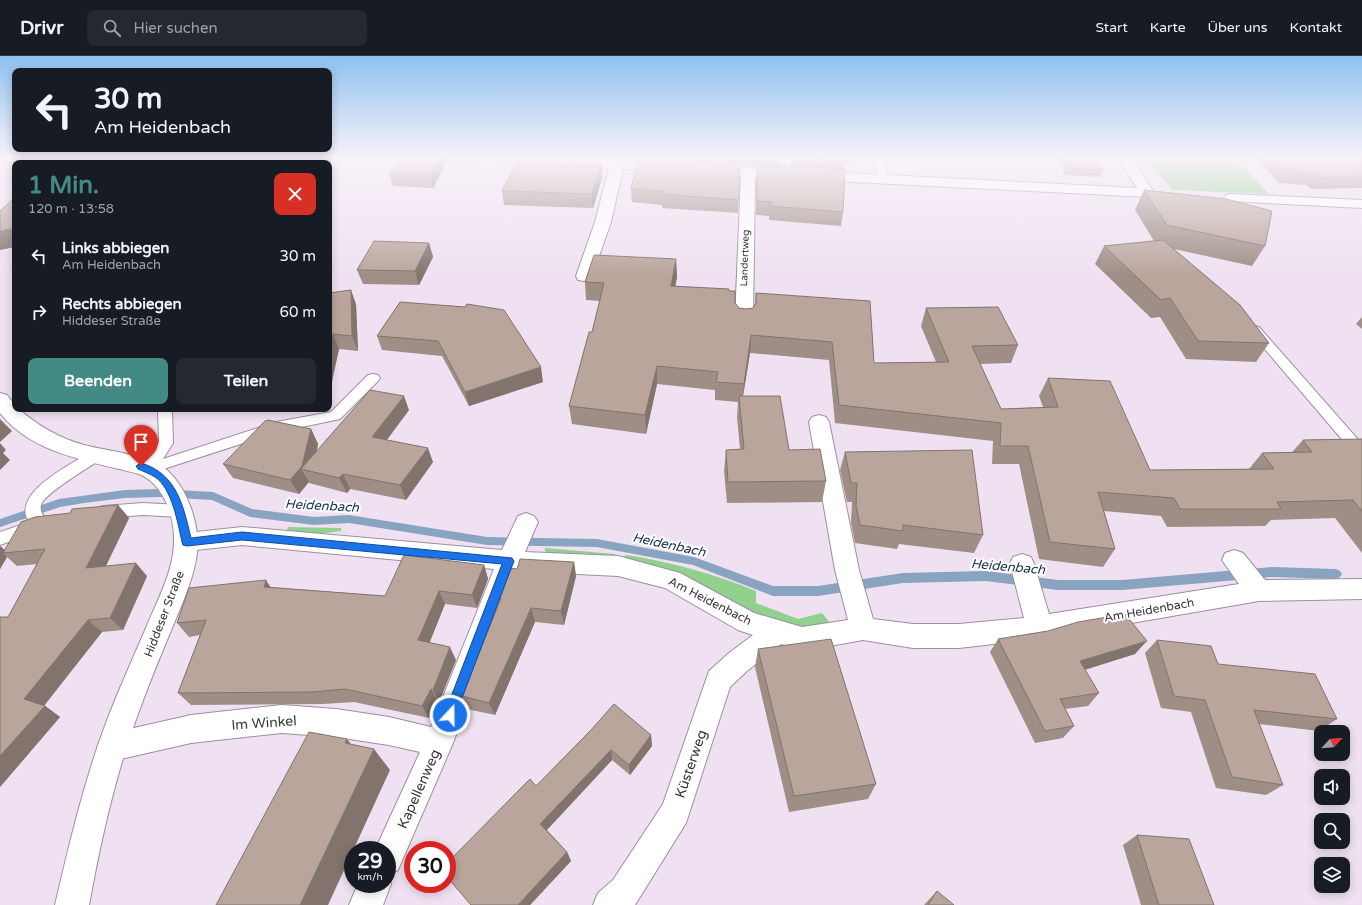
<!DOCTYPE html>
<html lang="de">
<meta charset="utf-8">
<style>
body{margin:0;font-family:"Varela Round",sans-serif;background:#242831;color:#f1f3f6;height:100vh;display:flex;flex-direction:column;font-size:15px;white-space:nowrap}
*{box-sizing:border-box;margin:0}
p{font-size:13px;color:#9ea1a6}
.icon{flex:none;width:22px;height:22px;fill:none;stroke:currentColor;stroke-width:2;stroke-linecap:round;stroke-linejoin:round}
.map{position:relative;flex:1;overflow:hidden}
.sheet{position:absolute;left:12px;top:104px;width:320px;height:252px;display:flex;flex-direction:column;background:#171b24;border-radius:8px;box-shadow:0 2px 10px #0003}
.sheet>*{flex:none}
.guide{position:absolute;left:12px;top:12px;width:320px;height:84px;border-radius:8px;box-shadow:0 2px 10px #0003;background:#171b24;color:#f1f3f6;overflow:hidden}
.needle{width:26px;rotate:64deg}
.buttons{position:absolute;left:1314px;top:669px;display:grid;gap:8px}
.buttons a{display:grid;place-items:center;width:36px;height:36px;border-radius:8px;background:#171b24;box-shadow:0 2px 10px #0003;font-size:20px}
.speed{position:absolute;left:344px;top:785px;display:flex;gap:8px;font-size:20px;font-weight:700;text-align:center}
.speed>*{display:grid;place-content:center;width:52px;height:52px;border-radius:50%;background:#171b24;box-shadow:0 2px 10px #0003;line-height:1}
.speed small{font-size:10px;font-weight:400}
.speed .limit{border:6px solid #d22;background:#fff;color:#111}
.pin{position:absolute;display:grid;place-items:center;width:34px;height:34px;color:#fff;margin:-41px -17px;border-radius:50% 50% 50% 0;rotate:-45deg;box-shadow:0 0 4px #0007}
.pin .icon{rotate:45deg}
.me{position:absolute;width:44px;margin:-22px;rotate:21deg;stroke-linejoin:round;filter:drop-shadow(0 0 3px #0008)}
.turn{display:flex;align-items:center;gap:14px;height:84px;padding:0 16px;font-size:18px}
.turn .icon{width:52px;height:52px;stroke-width:2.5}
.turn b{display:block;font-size:28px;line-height:34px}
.round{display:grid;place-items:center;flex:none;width:42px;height:42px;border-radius:8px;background:#242831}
.summary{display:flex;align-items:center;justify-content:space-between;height:68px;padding:0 16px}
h1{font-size:24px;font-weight:700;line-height:30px;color:#438a85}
.button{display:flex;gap:8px;margin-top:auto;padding:8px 16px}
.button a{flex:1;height:46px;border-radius:8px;background:#438a85;color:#fff;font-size:16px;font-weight:700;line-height:46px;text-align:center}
.button a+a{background:#242831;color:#f1f3f6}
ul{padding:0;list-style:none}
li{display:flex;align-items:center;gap:12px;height:56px;padding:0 16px}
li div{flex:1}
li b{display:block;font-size:15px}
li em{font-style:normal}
header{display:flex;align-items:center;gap:24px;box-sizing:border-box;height:56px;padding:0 20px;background:#171b24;border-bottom:1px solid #363941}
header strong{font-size:19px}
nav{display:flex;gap:22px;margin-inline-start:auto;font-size:14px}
.search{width:280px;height:36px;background:#242831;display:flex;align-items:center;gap:10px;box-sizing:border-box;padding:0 14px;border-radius:8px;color:#9ea1a6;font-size:15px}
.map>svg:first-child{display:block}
.green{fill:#91d18e}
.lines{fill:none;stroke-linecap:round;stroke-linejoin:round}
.stream{fill:#89a4c1;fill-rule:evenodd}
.lane-casing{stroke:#9c8f9e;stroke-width:2}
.street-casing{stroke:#9c8f9e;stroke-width:2}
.secondary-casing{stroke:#9c8f9e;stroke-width:2}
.lane{fill:#fff;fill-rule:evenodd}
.street{fill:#fff;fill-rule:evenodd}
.secondary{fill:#fff;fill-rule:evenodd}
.wall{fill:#9f8e86}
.shaded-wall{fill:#82746d}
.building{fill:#b9a59c;stroke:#82746d}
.route{fill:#1a73e8;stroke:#114b97}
.labels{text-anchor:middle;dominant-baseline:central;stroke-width:4;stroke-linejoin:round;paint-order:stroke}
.far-street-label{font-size:10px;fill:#3a343b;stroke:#fff}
.street-label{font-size:12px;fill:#3a343b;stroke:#fff}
.water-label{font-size:13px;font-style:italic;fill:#13314a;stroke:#fff}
.near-street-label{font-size:14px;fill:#3a343b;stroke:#fff}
</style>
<header>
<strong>Drivr</strong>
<div class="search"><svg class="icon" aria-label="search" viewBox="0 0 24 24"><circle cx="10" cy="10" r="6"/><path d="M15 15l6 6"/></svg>Hier suchen</div>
<nav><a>Start</a><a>Karte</a><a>Über uns</a><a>Kontakt</a></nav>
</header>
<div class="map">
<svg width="1362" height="849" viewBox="0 0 1362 849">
<rect width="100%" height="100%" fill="#efe1f1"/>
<path class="green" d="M1141,101L1237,105L1269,138L1173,134Z
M288,471L341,472V475L310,479L289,476L287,474Z
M545,492L615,498V502L549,497L545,495Z
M626,499C672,506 714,518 756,535V547L798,563L822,557L830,567L819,574L784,570L631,506L624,500Z"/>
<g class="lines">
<path class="stream" d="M159,433L213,436L252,453L314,461L349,459L487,481L597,483L694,501L773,530H818L903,517L986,515L1058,524H1122L1272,511L1336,513L1340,515L1342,518L1340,521L1336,523L1272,521L1122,534H1058L986,525L903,527L818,540H773L693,509L597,491L487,489L349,467L314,469L250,461L212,444L159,441L125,442L84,447L60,451L0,471V463L59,443L125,434Z"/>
<g class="lane-casing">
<path id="lane" d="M781,101H791L789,118L784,121L779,118Z
M874,101H884L888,124L886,126L883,127L878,124Z
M1255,270L1259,271L1362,388V402L1357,401L1251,277L1249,274L1251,271Z
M373,318L378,319L380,322L378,325L340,363L278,376L148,418L143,417L141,413L159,386L158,353H172L173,387L163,403L276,366L331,356L368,319Z
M95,395L100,396L102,400L100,404C89,411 44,438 41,449C39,457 46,462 49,468L47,472L0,489V476L29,466C10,437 71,409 90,396Z
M143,447L180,449L185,451L188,455L185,459L180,461L143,459L103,462L97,460L95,456L97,452L103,450Z"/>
</g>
<g class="street-casing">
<path id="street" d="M0,101H30L28,104L0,107Z
M423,101H560L667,107L672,108L674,111L672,114L667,115L623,113L611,166L592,220L590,224L584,225L578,224L576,220L595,166L609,112L485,105H430L425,104Z
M1118,101H1132L1154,137L1152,140L1147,141L755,121L753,265L750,269L744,270L738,269L735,265L741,120L706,117L704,114L706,111L711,110L1137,132Z
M1231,138L1362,144V152L1226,145L1224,142L1226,139Z
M819,359L826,361L829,366L859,514L873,563L913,568H959L1024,562L1010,508L1013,501L1022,498L1031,501L1034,508L1049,558L1239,528L1222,504L1225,497L1234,494L1243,497L1265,524L1362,523V543L1259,545L1039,583L959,592H913L863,584L802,595L781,588L747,615L730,631L686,767L635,849H593L598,837L613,824L663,748L709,615L729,597L753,579L738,574L665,532L618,520L517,515L453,687L398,814L388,819L391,828L383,849H349L358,828H387V794H375L420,696L389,689L336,681L282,677L191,687L112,705L102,701L97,691L102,681L112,677L191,659L282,649L336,653L389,661L431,671L494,513L242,489L187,495L179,493L175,486L179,479L187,477L242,471L502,494L518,460L526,457L534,460L538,466L525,496L618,500L680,517L754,557L802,571L848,564L835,514L809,366L812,361Z"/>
</g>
<g class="secondary-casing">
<path id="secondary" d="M0,337L7,339L15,349V353H19C38,370 59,382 84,389C106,395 151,399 167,414C188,433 200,469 197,497C194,521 184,543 175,565C162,596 149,627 138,658C115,720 101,784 89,849H55C70,785 85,721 109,659C121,628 135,598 148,567C159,541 173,515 174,487C175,461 164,428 139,418C91,405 33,399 0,357Z"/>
</g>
<use href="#lane" class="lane"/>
<use href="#street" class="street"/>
<use href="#secondary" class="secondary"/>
</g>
<path class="wall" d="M641,101H780L779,109L791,110L792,101H858L857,107L845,106L844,113L843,156L841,170L769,164V160L756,159V122L757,110L740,109L738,157L662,152V149L632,146L631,133Z
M1057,101H1096L1103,114L1100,121L1065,119Z
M1256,101H1362V132L1311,133L1306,129L1279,127Z
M446,106L433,132L393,130L389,117Z
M562,107L601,108L602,122L593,152L504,149L502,135Z
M1144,134L1265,190L1252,210L1174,193L1269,287L1256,306L1186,303L1160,261L1151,262L1095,208L1104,190L1154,185L1135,154Z
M429,187L433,201L419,229L363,228L357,214Z
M676,203L677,221L675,230L729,235L735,247L739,252L746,253L753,252L755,248L756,237L874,307L936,306L921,270L926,252L1018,289L1011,307L980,308L1001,353L1043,351L1039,340L1048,322L1150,414L1249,413L1262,397L1292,396L1303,384L1362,383V497L1335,462L1271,464L1265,470L1167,471L1161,460L1104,455L1115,493L1103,511L1039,503L1019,408H992L993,385L835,367L829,304L750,297L743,340L789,394L826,425L822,446L727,447L724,415L726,394L740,393L737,361L738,346L715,344V334L657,328L646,378L572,368L569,350L592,276L600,245L586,244L585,226Z
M329,237L356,248L358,295L339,293L330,334H329Z
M400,246L543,326L469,350L442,300L382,294L377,280Z
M1362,261V273L1356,268Z
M409,354L387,384L433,406L406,444L350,433L347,437L309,427V426L299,438L233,422L223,408L311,373L318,388L317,395Z
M845,396L983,479L974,497L899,488L897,493L855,487L851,467L852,446H847L840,414Z
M118,449L129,462L106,510L147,520L123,574L102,576L44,649L60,661L0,731L8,561L37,508L17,510L7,501L0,513V490L5,494L70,457Z
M574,506L576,520L564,569L535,566L495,659L467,653L462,640L500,544L499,542L517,513Z
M484,509L488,523L477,552L445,548L429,587L456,604L439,646L437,645L429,662L354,646L323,648L191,649L178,637L200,579L189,581L177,567L270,531L385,540Z
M998,583L1135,598L1085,614L1099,637L1088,650L1065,653L1074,670L1063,682L1035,687L990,596Z
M1157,584L1218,608L1337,663L1319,675L1259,668L1283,729L1266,739L1216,732L1191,656L1161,652L1145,597Z
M758,593L876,728L868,743L789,756L755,611Z
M591,674L651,679L652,690L630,719L612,704L547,774L567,796L571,805L530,849H471L536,730Z
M1137,779L1214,849H1141L1123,789Z
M937,835L954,849H924Z"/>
<path class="shaded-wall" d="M98,101H121L116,107H92Z
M233,101H253L248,107H227Z
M439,101H444L446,106L433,132L430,119Z
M559,101H561L562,111L557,107Z
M601,108L602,122L593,152L592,138Z
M15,172V191L0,194V175Z
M429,187L433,201L419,229L415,215Z
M676,203L677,221L672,248L671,230Z
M351,234L356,248L358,295L352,280Z
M333,278L339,293L330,334L329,331V296Z
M751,279L750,297L742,346L744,328Z
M657,310V328L646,378L645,359Z
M541,311L543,326L469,350L465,336Z
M404,340L409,354L378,395L372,381Z
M0,363L12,375L0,386Z
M311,373L318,388L312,416L301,413L309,426L299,438L290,424Z
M0,387L6,394L3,397L10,404L0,414Z
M428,392L433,406L406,444L400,429Z
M343,418L350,433L347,437L339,422Z
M118,449L129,462L99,524L86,512Z
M0,490L8,497H3L7,501L0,513Z
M574,506L576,520L564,569L561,555Z
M136,507L147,520L123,574L110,562Z
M484,509L488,523L477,552L472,539Z
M266,524L275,538L264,531Z
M439,535L445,548L425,598L418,584Z
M531,552L535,566L495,659L489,647Z
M88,564L102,576L40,655L24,643Z
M1147,585L1135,598L1070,618L1080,605Z
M450,591L456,604L439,646L433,634Z
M431,633L437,645L429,662L422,650Z
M45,650L60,661L0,731V700Z
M651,679L652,690L630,719L629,709Z
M347,683L363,704L345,687Z
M374,693L390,714L328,849H300Z
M611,694L612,704L544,777L540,768Z
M567,796L571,805L530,849H518Z"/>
<path class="building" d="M57,101H98L92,107H51Z
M187,101H233L227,107H181Z
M402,101H439L430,119L389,117Z
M519,101H559L557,107L601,108L592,138L502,135Z
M792,101H845V105L792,102Z
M1063,101H1096L1103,114L1068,112Z
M1273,101H1362V120L1319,122L1314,118L1286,115Z
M638,102L740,108L739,144L661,138L663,135L631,133Z
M758,108L845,113L843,156L770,150L771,146L757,145Z
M1144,134L1226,143L1272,155L1265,190L1167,169Z
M15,141V172L0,175V155Z
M1163,184L1240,249L1269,287L1198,285L1170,242L1161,244L1104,190Z
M374,185L429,187L415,215L357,214Z
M594,199L676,203L671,230L729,233V235H735V247L739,252L746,253L753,252L756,247V237L870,245L874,307L949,306L926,252L998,251L1018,289L972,290L1001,353L1058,351L1048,322L1110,325L1150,414L1274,413L1262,397L1312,396L1303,384L1362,383V455L1353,444L1277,446L1281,453H1180L1174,442L1098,436L1115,493L1050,486L1028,390H1000L1001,367L839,349L832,286L751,279L744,328L716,326L718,316L657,310L645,359L569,350L589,276H592L604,227L585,226Z
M351,234L352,280L333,278L329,296V237Z
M400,246L465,251L467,248L504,254L541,311L465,336L438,285L377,280Z
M370,334L404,340L372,381L428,392L400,429L343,418L339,422L301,413Z
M739,340H780L789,394L820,393L826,425L728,426L726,394L744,393Z
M268,364L311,373L302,410L290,424L223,408L265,365Z
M972,394L983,479L903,469V475L860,469L856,449L857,427H851L845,396Z
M118,449L86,512L136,507L110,562L88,564L24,643L45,650L0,700V561H8L45,493L3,497L21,466L35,461L70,457L72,453Z
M404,499L484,509L472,539L439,535L418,584L450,591L433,634L431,633L422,650L345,633L313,636L178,637L206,564L177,567L189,532L266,524L264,531L385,540Z
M520,503L574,506L561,555L531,552L489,647L462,640L501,542H499L510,512L517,513Z
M1125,558L1147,585L1080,605L1099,637L1060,643L1074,670L1045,675L998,583L1048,575L1078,566Z
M831,583L876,728L794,740L758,593Z
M1157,584L1211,590L1218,608L1315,618L1337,663L1254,654L1283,729L1232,721L1205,644L1174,640Z
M614,648L651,679L629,709L611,694L540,768L567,796L518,849H471L447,821V807L530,723L536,730L591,674Z
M309,676L347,683L345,687L374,693L300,849H216Z
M1137,779L1189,783L1214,849H1159Z
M937,835L954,849H928Z"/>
<linearGradient id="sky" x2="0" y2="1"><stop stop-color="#8fc1ef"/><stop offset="0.46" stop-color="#f8f2f9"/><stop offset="1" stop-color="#f8f2f9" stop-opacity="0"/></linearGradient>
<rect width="1362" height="220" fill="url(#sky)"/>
<path class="route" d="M141,407C177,418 183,449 191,482L242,476L512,502L514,505L454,663L450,665L446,663L444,659L502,508L242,484L187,490L183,489L182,486C178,468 172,432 155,421C150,418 143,415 138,413L136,410Z"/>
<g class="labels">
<g class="far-street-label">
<text transform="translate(745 202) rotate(-88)">Landertweg</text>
</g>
<g class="street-label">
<text transform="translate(710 545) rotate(27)">Am Heidenbach</text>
<text transform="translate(1149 554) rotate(-10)">Am Heidenbach</text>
<text transform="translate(164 558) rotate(-69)">Hiddeser Straße</text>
</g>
<g class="water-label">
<text transform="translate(322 450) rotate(3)">Heidenbach</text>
<text transform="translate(669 489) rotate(12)">Heidenbach</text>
<text transform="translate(1008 511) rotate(5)">Heidenbach</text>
</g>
<g class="near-street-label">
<text transform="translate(264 667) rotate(-4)">Im Winkel</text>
<text transform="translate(691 708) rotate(-71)">Küsterweg</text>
<text transform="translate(419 733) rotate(-66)">Kapellenweg</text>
</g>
</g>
</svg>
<div class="buttons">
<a><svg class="needle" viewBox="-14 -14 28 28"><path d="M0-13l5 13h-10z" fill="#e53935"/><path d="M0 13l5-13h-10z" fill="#9ea1a6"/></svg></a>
<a><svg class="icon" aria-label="sound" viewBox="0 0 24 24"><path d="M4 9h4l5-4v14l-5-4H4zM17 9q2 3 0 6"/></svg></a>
<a><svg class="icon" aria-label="search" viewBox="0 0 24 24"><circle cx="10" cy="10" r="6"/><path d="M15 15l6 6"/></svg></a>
<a><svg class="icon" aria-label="layers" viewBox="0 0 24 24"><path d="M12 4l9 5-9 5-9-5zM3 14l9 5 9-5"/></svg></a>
</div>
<div class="speed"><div>29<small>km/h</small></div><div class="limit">30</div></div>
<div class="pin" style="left:141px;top:410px;background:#d93025"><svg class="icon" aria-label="arrive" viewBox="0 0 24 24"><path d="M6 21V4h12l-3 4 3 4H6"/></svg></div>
<svg class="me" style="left:450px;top:659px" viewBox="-20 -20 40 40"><circle r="17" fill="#1a73e8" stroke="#fff" stroke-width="3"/><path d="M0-11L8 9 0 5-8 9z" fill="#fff"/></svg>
<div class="guide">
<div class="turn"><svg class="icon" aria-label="left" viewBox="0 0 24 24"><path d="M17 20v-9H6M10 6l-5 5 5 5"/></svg><div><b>30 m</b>Am Heidenbach</div></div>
</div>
<section class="sheet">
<div class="summary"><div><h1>1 Min.</h1><p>120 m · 13:58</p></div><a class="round" style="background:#d93025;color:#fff"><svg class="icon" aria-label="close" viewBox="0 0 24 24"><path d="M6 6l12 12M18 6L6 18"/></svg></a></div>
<ul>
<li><svg class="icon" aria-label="left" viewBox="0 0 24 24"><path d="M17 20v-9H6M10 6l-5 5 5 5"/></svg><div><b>Links abbiegen</b><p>Am Heidenbach</p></div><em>30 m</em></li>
<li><svg class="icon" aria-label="right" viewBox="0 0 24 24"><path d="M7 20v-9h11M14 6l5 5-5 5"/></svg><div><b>Rechts abbiegen</b><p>Hiddeser Straße</p></div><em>60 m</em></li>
</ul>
<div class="button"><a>Beenden</a><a>Teilen</a></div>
</section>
</div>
